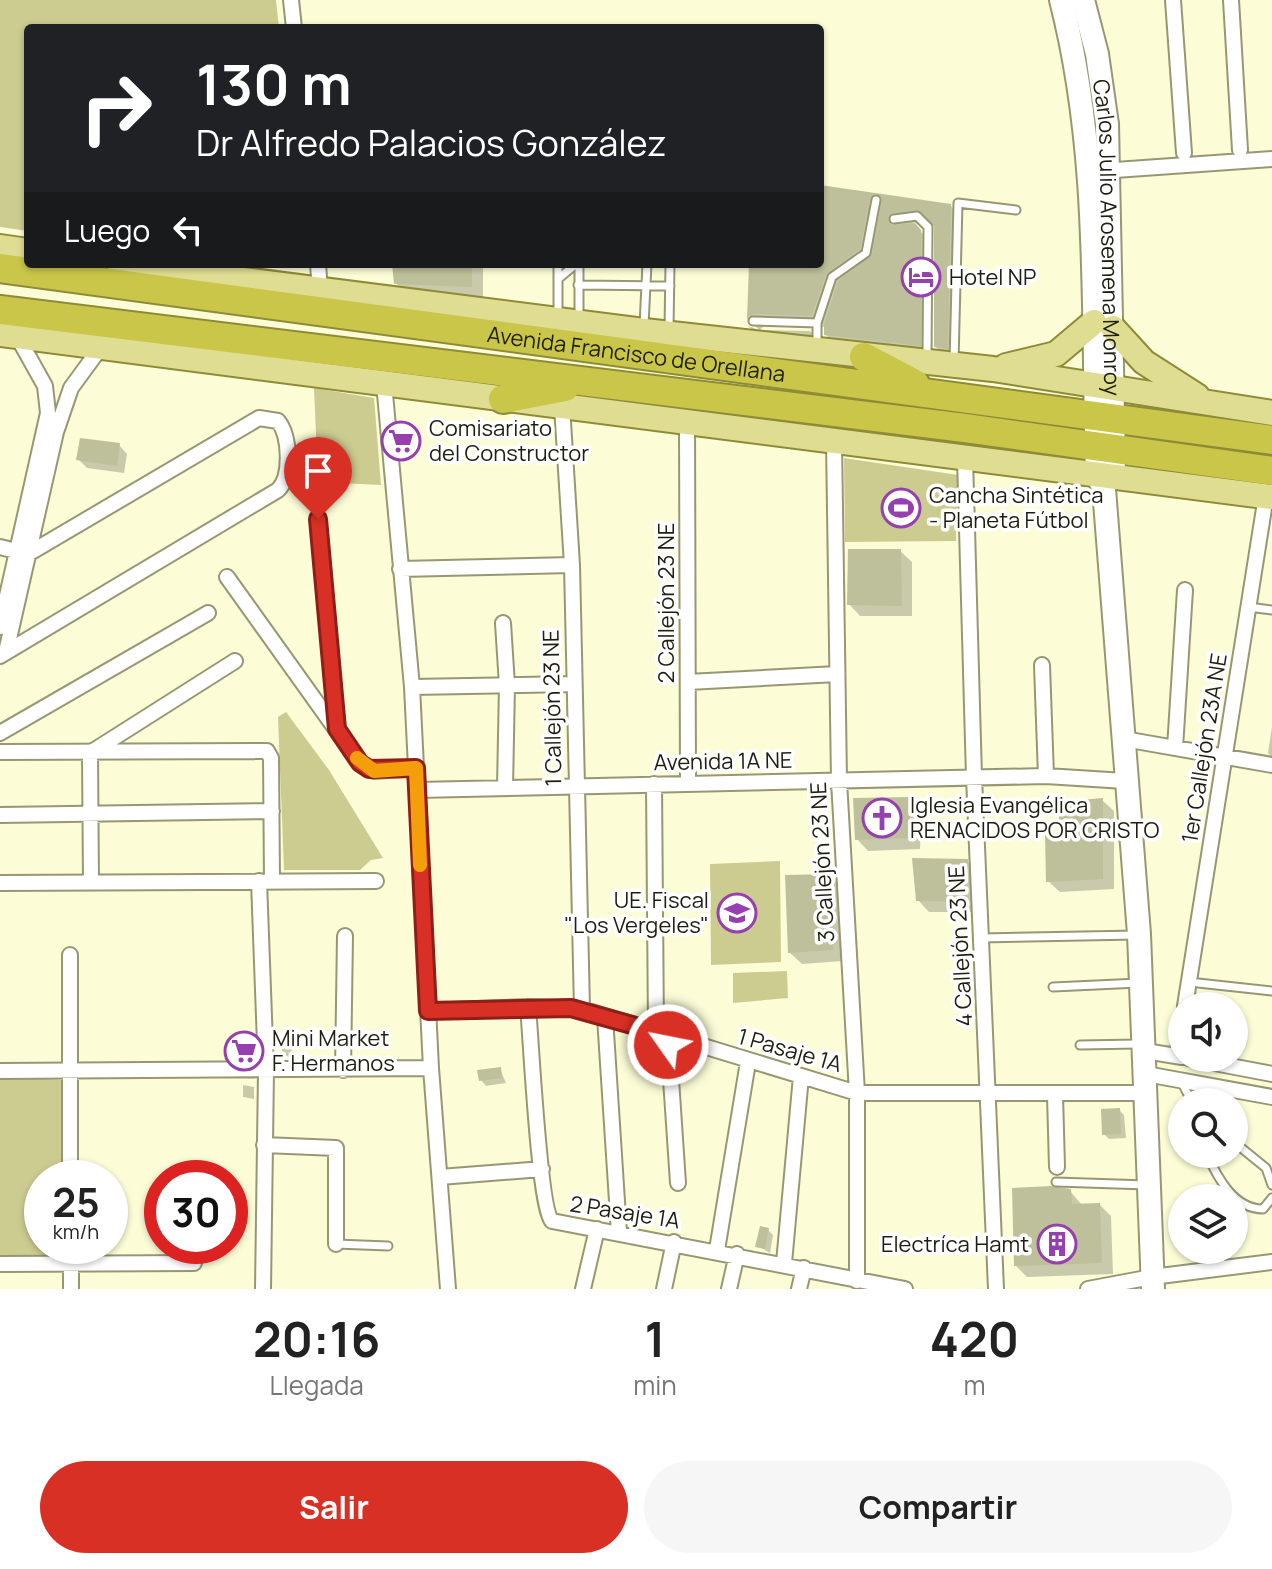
<!DOCTYPE html>
<html lang="es">
<meta charset="utf-8">
<style>
body{margin:0;font-family:Manrope,sans-serif;background:#f6f6f6;color:#222;height:100vh;display:flex;flex-direction:column;font-size:30px;white-space:nowrap}
*{box-sizing:border-box;margin:0}
p{font-size:26px;color:#767676}
.icon{flex:none;width:44px;height:44px;fill:none;stroke:currentColor;stroke-width:2;stroke-linecap:round;stroke-linejoin:round}
.map{position:relative;height:1289px;overflow:hidden}
.sheet{display:flex;flex-direction:column;background:#fff;flex:1}
.sheet>*{flex:none}
.guide{position:absolute;left:24px;top:24px;width:800px;height:244px;border-radius:8px;box-shadow:0 2px 6px #0004;background:#202124;color:#fff;overflow:hidden}
.buttons{position:absolute;left:1168px;top:992px;display:grid;gap:16px}
.buttons a{display:grid;place-items:center;width:80px;height:80px;border-radius:50%;background:#fff;box-shadow:0 2px 6px #0004;font-size:40px}
.speed{position:absolute;left:24px;top:1160px;display:flex;gap:16px;font-size:40px;font-weight:700;text-align:center}
.speed>*{display:grid;place-content:center;width:104px;height:104px;border-radius:50%;background:#fff;box-shadow:0 2px 6px #0004;line-height:1}
.speed small{font-size:20px;font-weight:400}
.speed .limit{border:12px solid #d22;background:#fff;color:#111}
.pin{position:absolute;display:grid;place-items:center;width:68px;height:68px;color:#fff;margin:-82px -34px;border-radius:50% 50% 50% 0;rotate:-45deg;box-shadow:0 0 8px #0007}
.pin .icon{rotate:45deg}
.me{position:absolute;width:88px;margin:-44px;rotate:303deg;stroke-linejoin:round;filter:drop-shadow(0 0 6px #0008)}
.turn{display:flex;align-items:center;gap:28px;height:168px;padding:0 40px;font-size:36px}
.turn .icon{width:104px;height:104px;stroke-width:2.5}
.turn b{display:block;font-size:56px;line-height:68px}
.then{display:flex;align-items:center;height:76px;padding:0 40px;background:#0003;gap:16px;font-size:30px}
.eta{display:flex;justify-content:space-evenly;align-items:center;height:136px;text-align:center}
.eta b{font-size:48px;font-weight:700;line-height:56px}
.cta{display:flex;gap:16px;margin-top:auto;padding:16px 40px}
.cta a{flex:1;height:92px;border-radius:48px;background:#d93025;color:#fff;font-size:32px;font-weight:700;line-height:92px;text-align:center}
.cta a+a{background:#f6f6f6;color:#222}
.map>svg:first-child{display:block}
.green{fill:#cccc91}
.shadow{fill:#0003}
.building{fill:#bebf9b}
.lines{fill:none;stroke-linecap:round;stroke-linejoin:round}
.lane-casing{stroke:#979774;stroke-width:11}
.street-casing{stroke:#979774;stroke-width:18}
.secondary-casing{stroke:#979774;stroke-width:26}
.primary-casing{stroke:#8e8b36;stroke-width:28}
.highway-casing{stroke:#8e8b36;stroke-width:32}
.lane{stroke:#fff;stroke-width:7}
.street{stroke:#fff;stroke-width:14}
.secondary{stroke:#fff;stroke-width:22}
.primary{stroke:#dfdd92;stroke-width:24}
.highway{stroke:#cac64a;stroke-width:28}
.route-casing{stroke:#8d1f18;stroke-width:20}
.route{stroke:#d93025;stroke-width:14}
.slow{stroke:#f59e0b;stroke-width:14}
.labels{text-anchor:middle;dominant-baseline:central;stroke-width:7;stroke-linejoin:round;paint-order:stroke}
.street-label{font-size:22px;fill:#1e1e11;stroke:#fff}
.poi-label{font-size:22px;fill:#1e1e11;stroke:#fff;text-anchor:start}
</style>
<div class="map">
<svg width="1272" height="1289" viewBox="0 0 1272 1289">
<rect width="100%" height="100%" fill="#fcfdd7"/>
<path class="green" d="M0,0H276L279,28H28V231L0,227Z
M314,388L374,398L381,485L318,482Z
M844,458L958,475L956,541L845,542Z
M286,712L329,770L383,858L371,860L360,870H284L278,717Z
M780,861L781,962L711,965L710,864Z
M787,971L788,998L733,1003V973Z
M0,1078L71,1080L69,1178H42V1246H68V1257H0Z"/>
<path class="shadow" d="M820,187L951,206L962,218L958,359L947,358L936,347V226L931,220L912,223L932,243L931,356L837,346L826,335V327L765,325L760,330L810,331L821,343L760,338L748,326L759,330L749,319L751,264H820Z
M394,264H483V298L408,295L396,283Z
M119,445L127,454L124,473L87,468L79,460Z
M900,551L912,562V616H860L849,604Z
M1272,727V757L1268,753Z
M910,799L922,810L920,849L868,851L857,839Z
M1102,800L1114,811V889L1060,892L1048,881L1062,836Z
M967,861L978,872V912H929L918,900Z
M830,876L841,887L843,961L802,964L790,953Z
M282,1043L292,1045L291,1057L282,1055Z
M250,1047L255,1052V1060H233L228,1055Z
M500,1069L506,1083L486,1086L481,1080Z
M243,1085L254,1087V1099L243,1097Z
M1119,1110L1124,1115L1126,1138L1109,1139L1104,1134Z
M1070,1191L1082,1205H1100L1111,1216L1113,1274L1027,1277L1016,1266Z
M768,1230L773,1235L770,1253L758,1246Z"/>
<path class="building" d="M820,185L951,204L948,349L934,347V226L918,210L892,213L888,219L892,225L915,223L921,230V346L824,335V324L838,281L872,254L882,200L876,194L870,199L860,249L826,274L812,316L753,314L747,320L749,264H820Z
M392,264H472V287L394,284Z
M80,438L120,443L117,466L76,460Z
M848,549H901L902,606L847,605Z
M911,797L909,838L855,840L853,798Z
M1103,798V879L1046,882L1045,834H1060L1058,802Z
M912,858L968,859L967,902L916,901Z
M831,874L833,950L788,953L785,875Z
M226,1044L250,1045V1056L226,1055Z
M501,1067L502,1078L479,1081L477,1070Z
M1120,1108L1121,1134L1102,1135L1101,1109Z
M1051,1186L1071,1189L1072,1204L1100,1203L1102,1263L1014,1266L1012,1188Z
M760,1226L769,1228L765,1249L755,1247Z"/>
<g class="lines">
<g class="lane-casing">
<path id="lane" d="M894,219L917,216L928,227L927,357
M558,279L576,264
M578,285L670,286
M558,314V264
M579,317V264
M753,321L817,323V346
M817,323L832,277L866,253L876,200
M644,325L647,264
M669,330L670,264
M954,362L958,203L1016,210
M1248,607L1272,610
M981,938L1137,935
M1198,983L1272,991
M1053,987L1139,983
M1080,1045L1138,1044
M1182,1083L1192,1102
M1234,1142L1266,1168L1272,1185
M1207,1154C1217,1177 1234,1209 1263,1209L1272,1198
M1056,1182L1147,1185
M336,1244L388,1246"/>
</g>
<g class="street-casing">
<path id="street" d="M291,0L294,28
M1173,0L1184,153
M1231,0L1240,150
M1101,171L1272,159
M318,264L320,292
M384,383L412,687L431,1068L448,1289
M562,406L572,565L582,1009
M687,422L688,784
M834,441L839,781L857,1093V1281
M965,458L974,777L996,1289
M318,519L337,726
M0,547L28,554L259,418L278,421C290,436 292,476 278,490L0,656
M400,569L572,565
M227,577L360,763L374,771L416,768
M503,623L507,685L505,788
M0,627L48,413L45,386L17,336
M6,652L56,432L71,388L101,347
M1042,665L1046,776
M688,682L837,674
M412,687L572,684
M0,733L208,613
M1124,739L1272,765
M1175,748L1185,590
M0,752L267,751L271,758L272,881
M90,753L235,661
M90,754L91,883
M654,784L656,1031
M417,790L1046,776L1125,781
M0,815L272,811
M259,881L266,1071L263,1289
M0,883L376,881
M70,955V1178
M1185,1006L1266,496
M528,1007C531,1038 539,1208 552,1221L905,1289
M428,1011L528,1007L582,1009L857,1093H1147
M605,1017L619,1232
M668,1035L678,1183
M1145,1051L1182,1057
M1177,1056L1182,1026
M1188,1058L1272,1074
M343,1070L345,936
M0,1071L431,1068
M1146,1074L1272,1097
M1055,1095L1057,1167
M264,1145L336,1148V1244
M440,1177L542,1169
M71,1246V1289
M717,1250L748,1062
M784,1263L801,1076
M0,1264L194,1263
M583,1289L597,1229
M664,1289L674,1242
M729,1289L737,1254
M799,1289L804,1268
M1088,1289L1152,1277L1272,1262"/>
</g>
<g class="secondary-casing">
<g id="secondary">
<path d="M1061,0C1101,155 1092,316 1097,475L1104,489L1139,934L1153,1289"/>
<path id="s1" d="M1083,0L1097,54L1107,124L1114,464"/>
</g>
</g>
<g class="primary-casing">
<path id="primary" d="M0,247L28,251
M119,264L644,331L993,369L1272,413
M1113,328L1144,362L1197,396
M0,334L1272,497
M1006,366L1056,354L1094,322"/>
</g>
<g class="highway-casing">
<g id="highway">
<path id="s2" d="M0,268L1272,440"/>
<path d="M0,310L965,428L1272,471"/>
<path d="M864,357L915,384"/>
<path d="M503,399L565,387"/>
</g>
</g>
<use href="#lane" class="lane"/>
<use href="#street" class="street"/>
<use href="#secondary" class="secondary"/>
<use href="#primary" class="primary"/>
<use href="#highway" class="highway"/>
</g>
<g class="lines">
<g class="route-casing">
<path id="route" d="M318,519L337,729L360,763L369,769L416,768L428,1011L571,1008L668,1035V1045"/>
</g>
<use href="#route" class="route"/>
<path class="slow" d="M357,758L374,771L416,768L420,865"/>
</g>
<defs>
<g id="hotel-ring" transform="scale(2)"><circle r="9.5" fill="#fff" stroke="#9540ae" stroke-width="1.5"/><path d="M-6-4.5h1.5V1H6V5H4.5V3h-9V5H-6ZM-4 0a1.8 1.8 0 1 1 3.6 0ZM.5 0V-2.5h3Q6-2.5 6 0Z" fill="#9540ae"/></g>
<g id="supermarket-ring" transform="scale(2)"><circle r="9.5" fill="#fff" stroke="#9540ae" stroke-width="1.5"/><path d="M-6-5.5h2.5l.6 2H6L4.5 2H-2.5L-4.4-4H-6ZM-1.5 3.2a1.3 1.3 0 1 0 .1 0ZM3 3.2a1.3 1.3 0 1 0 .1 0Z" fill="#9540ae"/></g>
<g id="stadium-ring" transform="scale(2)"><circle r="9.5" fill="#fff" stroke="#9540ae" stroke-width="1.5"/><path d="M0-5a6.5 5 0 1 0 0 10a6.5 5 0 1 0 0-10ZM-3.5-1.8h7v3.6h-7Z" fill="#9540ae"/></g>
<g id="church-ring" transform="scale(2)"><circle r="9.5" fill="#fff" stroke="#9540ae" stroke-width="1.5"/><path d="M-1.2-6h2.4v3.5h3.3v2.4h-3.3V6h-2.4V-.1h-3.3v-2.4h3.3Z" fill="#9540ae"/></g>
<g id="school-ring" transform="scale(2)"><circle r="9.5" fill="#fff" stroke="#9540ae" stroke-width="1.5"/><path d="M0-5L7-2L0 1L-7-2ZM-4 1L0 2.5L4 1V4Q0 6-4 4Z" fill="#9540ae"/></g>
<g id="building-ring" transform="scale(2)"><circle r="9.5" fill="#fff" stroke="#9540ae" stroke-width="1.5"/><path d="M-4-6H4V6H1V3H-1V6H-4ZM-2.5-4.3h1.7v1.8h-1.7ZM.8-4.3h1.7v1.8H.8ZM-2.5-1h1.7V.8h-1.7ZM.8-1h1.7V.8H.8Z" fill="#9540ae"/></g>
</defs>
<g fill-rule="evenodd">
<use href="#hotel-ring" x="921" y="277"/>
<use href="#supermarket-ring" x="401" y="441"/>
<use href="#stadium-ring" x="901" y="508"/>
<use href="#church-ring" x="882" y="818"/>
<use href="#school-ring" x="737" y="913"/>
<use href="#supermarket-ring" x="244" y="1051"/>
<use href="#building-ring" x="1057" y="1244"/>
</g>
<g class="labels">
<g class="street-label">
<text stroke="none"><textPath href="#s1" startOffset="240">Carlos Julio Arosemena Monroy</textPath></text>
<text stroke="none"><textPath href="#s2" startOffset="642">Avenida Francisco de Orellana</textPath></text>
<text transform="translate(666 603) rotate(-90)">2 Callejón 23 NE</text>
<text transform="translate(552 708) rotate(-91)">1 Callejón 23 NE</text>
<text transform="translate(1204 748) rotate(-81)">1er Callejón 23A NE</text>
<text transform="translate(723 761) rotate(-1)">Avenida 1A NE</text>
<text transform="translate(822 862) rotate(-93)">3 Callejón 23 NE</text>
<text transform="translate(960 946) rotate(-93)">4 Callejón 23 NE</text>
<text transform="translate(790 1050) rotate(16)">1 Pasaje 1A</text>
<text transform="translate(625 1212) rotate(9)">2 Pasaje 1A</text>
</g>
<g class="poi-label">
<text x="949" y="277">Hotel NP</text>
<text x="429" y="428">Comisariato<tspan x="429" dy="25">del Constructor</tspan></text>
<text x="929" y="495">Cancha Sintética<tspan x="929" dy="25">- Planeta Fútbol</tspan></text>
<text x="910" y="805">Iglesia Evangélica<tspan x="910" dy="25">RENACIDOS POR CRISTO</tspan></text>
<text x="709" y="900" text-anchor="end">UE. Fiscal<tspan x="709" dy="25">"Los Vergeles"</tspan></text>
<text x="272" y="1038">Mini Market<tspan x="272" dy="25">F. Hermanos</tspan></text>
<text x="1029" y="1244" text-anchor="end">Electríca Hamt</text>
</g>
</g>
</svg>
<div class="buttons">
<a><svg class="icon" aria-label="sound" viewBox="0 0 24 24"><path d="M4 9h4l5-4v14l-5-4H4zM17 9q2 3 0 6"/></svg></a>
<a><svg class="icon" aria-label="search" viewBox="0 0 24 24"><circle cx="10" cy="10" r="6"/><path d="M15 15l6 6"/></svg></a>
<a><svg class="icon" aria-label="layers" viewBox="0 0 24 24"><path d="M12 4l9 5-9 5-9-5zM3 14l9 5 9-5"/></svg></a>
</div>
<div class="speed"><div>25<small>km/h</small></div><div class="limit">30</div></div>
<div class="pin" style="left:318px;top:519px;background:#d93025"><svg class="icon" aria-label="arrive" viewBox="0 0 24 24"><path d="M6 21V4h12l-3 4 3 4H6"/></svg></div>
<svg class="me" style="left:668px;top:1045px" viewBox="-20 -20 40 40"><circle r="17" fill="#d93025" stroke="#fff" stroke-width="3"/><path d="M0-11L8 9 0 5-8 9z" fill="#fff"/></svg>
<div class="guide">
<div class="turn"><svg class="icon" aria-label="right" viewBox="0 0 24 24"><path d="M7 20v-9h11M14 6l5 5-5 5"/></svg><div><b>130 m</b>Dr Alfredo Palacios González</div></div>
<div class="then">Luego<svg class="icon" aria-label="left" viewBox="0 0 24 24"><path d="M17 20v-9H6M10 6l-5 5 5 5"/></svg></div>
</div>
</div>
<section class="sheet">
<div class="eta">
<div><b>20:16</b><p>Llegada</p></div>
<div><b>1</b><p>min</p></div>
<div><b>420</b><p>m</p></div>
</div>
<div class="cta"><a>Salir</a><a>Compartir</a></div>
</section>
